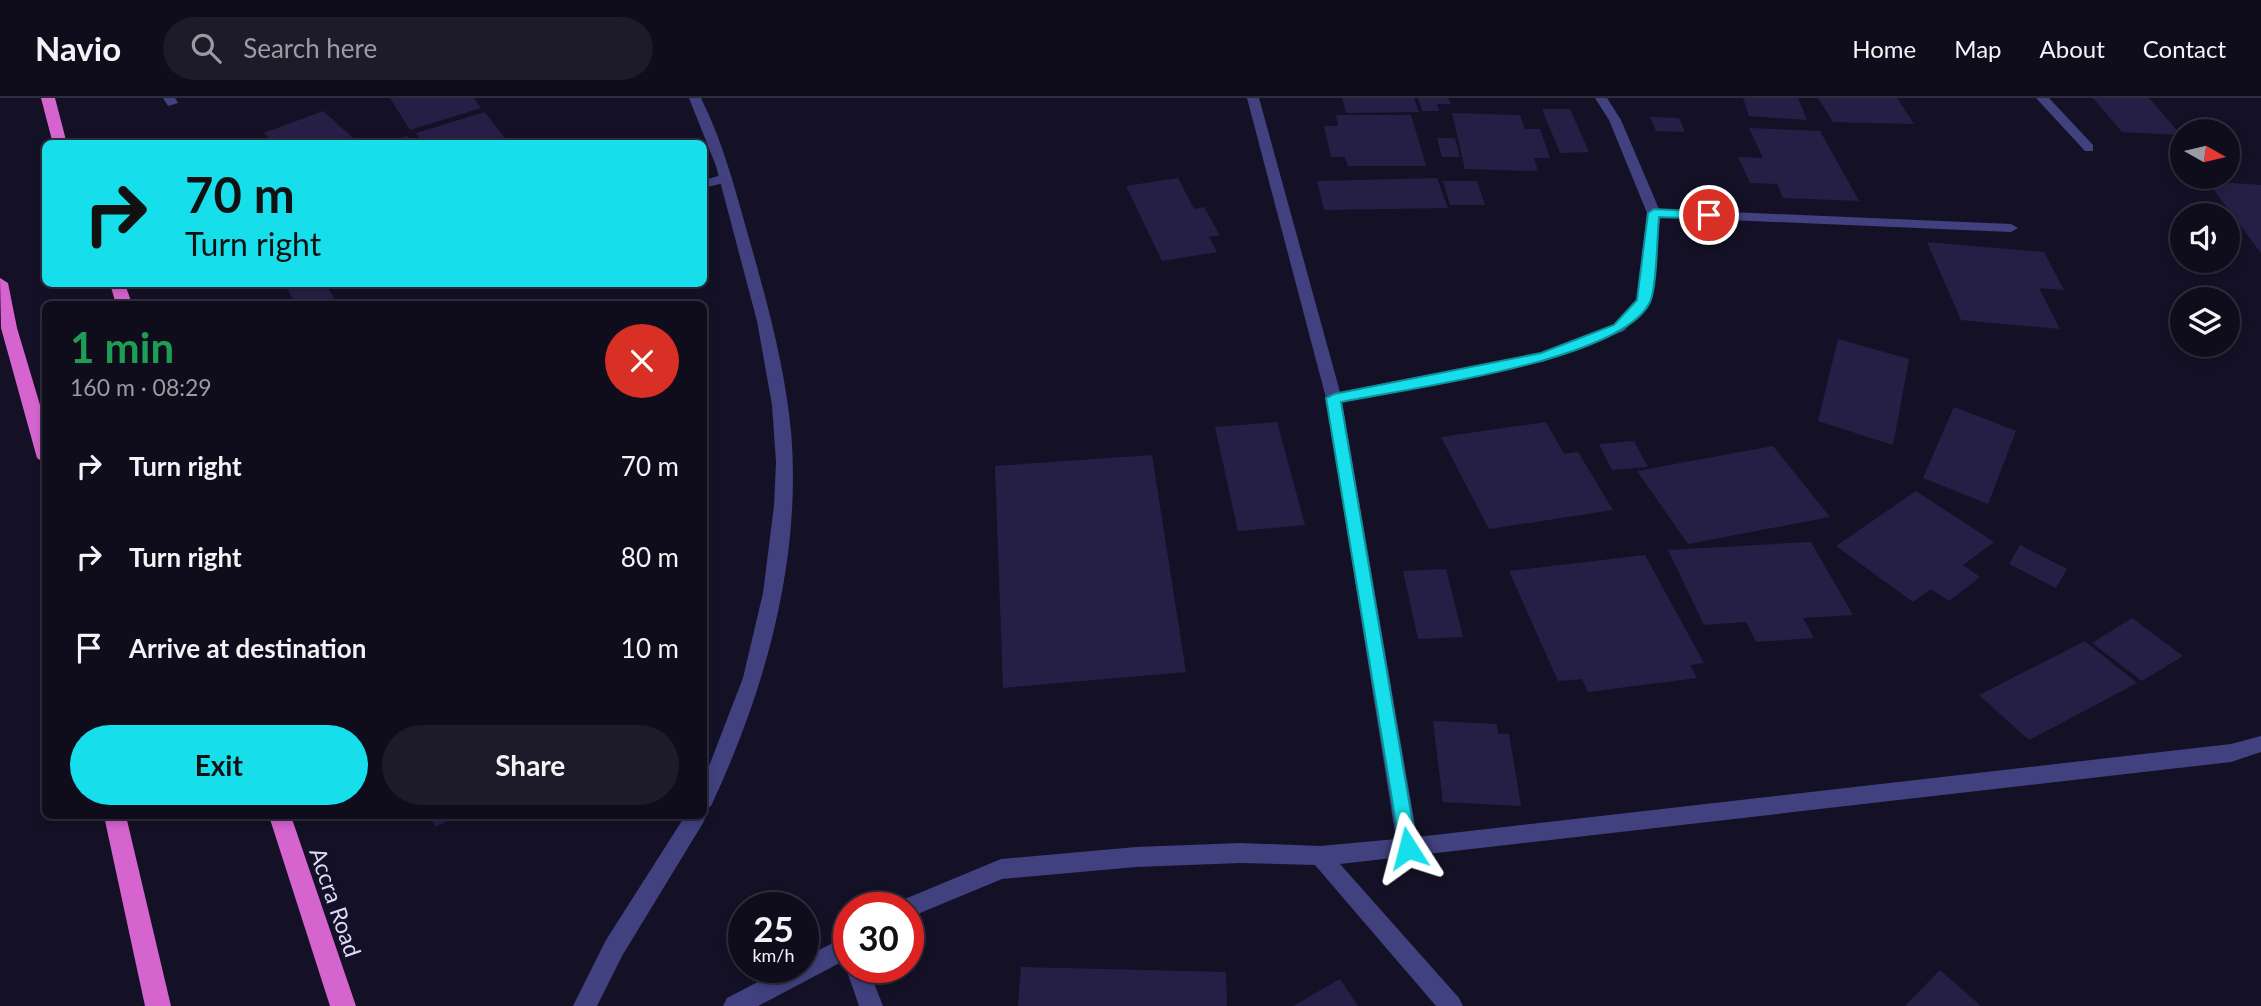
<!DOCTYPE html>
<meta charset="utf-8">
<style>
body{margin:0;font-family:Lato,sans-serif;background:#1d1b29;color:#f1f3f6;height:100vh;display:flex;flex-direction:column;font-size:26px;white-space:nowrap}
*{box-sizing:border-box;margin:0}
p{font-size:23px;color:#9b9ca3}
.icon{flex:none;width:38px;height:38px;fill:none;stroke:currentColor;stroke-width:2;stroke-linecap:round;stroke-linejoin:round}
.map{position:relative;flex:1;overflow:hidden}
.sheet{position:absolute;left:42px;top:203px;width:665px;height:518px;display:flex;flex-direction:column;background:#0f0d1c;border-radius:10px;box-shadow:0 4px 10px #0003,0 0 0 2px #2f2d3b}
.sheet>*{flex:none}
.guide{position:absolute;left:42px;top:42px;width:665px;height:147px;border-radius:10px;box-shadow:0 4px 10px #0003,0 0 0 2px #2f2d3b;background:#16dfeb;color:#111;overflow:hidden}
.needle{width:46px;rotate:98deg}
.controls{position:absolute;left:2170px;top:21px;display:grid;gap:14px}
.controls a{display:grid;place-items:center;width:70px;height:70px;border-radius:50%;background:#0f0d1c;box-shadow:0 4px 10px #0003,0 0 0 2px #2f2d3b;font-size:35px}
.speed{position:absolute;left:728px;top:794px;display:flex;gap:14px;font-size:35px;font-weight:700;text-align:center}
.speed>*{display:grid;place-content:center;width:91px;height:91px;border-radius:50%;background:#0f0d1c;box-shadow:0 4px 10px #0003,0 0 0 2px #2f2d3b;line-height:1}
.speed small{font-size:18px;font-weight:400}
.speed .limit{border:10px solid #d22;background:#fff;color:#111}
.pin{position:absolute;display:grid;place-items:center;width:60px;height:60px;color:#fff;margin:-30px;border:4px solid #fff;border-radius:50%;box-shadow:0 2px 7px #0007}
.me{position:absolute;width:77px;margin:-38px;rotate:351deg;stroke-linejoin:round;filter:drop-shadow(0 0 5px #0008)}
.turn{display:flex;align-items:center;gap:24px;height:147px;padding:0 28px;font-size:32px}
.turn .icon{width:91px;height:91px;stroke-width:2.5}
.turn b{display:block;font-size:49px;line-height:60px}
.round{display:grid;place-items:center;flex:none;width:74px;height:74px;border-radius:37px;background:#1d1b29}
.overview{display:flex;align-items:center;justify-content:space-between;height:119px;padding:0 28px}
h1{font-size:42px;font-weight:700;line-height:52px;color:#1e9e55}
.cta{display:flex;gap:14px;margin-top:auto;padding:14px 28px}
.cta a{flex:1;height:80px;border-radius:42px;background:#16dfeb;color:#111;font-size:28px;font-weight:700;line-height:80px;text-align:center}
.cta a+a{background:#1d1b29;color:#f1f3f6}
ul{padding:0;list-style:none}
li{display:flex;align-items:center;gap:21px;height:91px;padding:0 28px}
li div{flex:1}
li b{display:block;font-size:26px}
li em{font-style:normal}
header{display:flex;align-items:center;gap:42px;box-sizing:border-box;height:98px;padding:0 35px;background:#0f0d1c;border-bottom:2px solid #2f2d3b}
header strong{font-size:33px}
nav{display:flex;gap:38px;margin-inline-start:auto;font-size:24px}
.search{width:490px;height:63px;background:#1d1b29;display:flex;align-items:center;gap:18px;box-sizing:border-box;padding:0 24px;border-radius:38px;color:#9b9ca3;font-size:26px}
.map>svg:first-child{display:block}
.building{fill:#251f45}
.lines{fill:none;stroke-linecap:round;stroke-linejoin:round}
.service{fill:#414180;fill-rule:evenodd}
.minor{fill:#414180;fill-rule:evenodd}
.trunk{fill:#d564cf;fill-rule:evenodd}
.route{fill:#16dfeb;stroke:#0e9199;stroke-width:2}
.labels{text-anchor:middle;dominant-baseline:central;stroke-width:7;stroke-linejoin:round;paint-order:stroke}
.near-street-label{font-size:23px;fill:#dcd9fc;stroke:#141126}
</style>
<header>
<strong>Navio</strong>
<div class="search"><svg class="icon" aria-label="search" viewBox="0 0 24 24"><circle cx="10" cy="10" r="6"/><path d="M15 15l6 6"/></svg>Search here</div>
<nav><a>Home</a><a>Map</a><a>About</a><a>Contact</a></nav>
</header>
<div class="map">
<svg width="2261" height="908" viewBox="0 0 2261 908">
<rect width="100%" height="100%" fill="#141126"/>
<path class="building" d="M390,0H474L481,10L410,32Z
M1342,0H1414L1419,14L1346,15Z
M1418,0H1448L1451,6H1437L1439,13H1422Z
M1743,0H1798L1807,22L1749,18Z
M1818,0H1897L1914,26L1833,24Z
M2093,0H2149L2181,37L2122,34Z
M1542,11H1570L1589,54L1560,55Z
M323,13L360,46H274L264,35Z
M485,14L509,46H423L416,35Z
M1452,15L1520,17L1525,31H1540L1550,60H1534L1538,73L1465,71Z
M1336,17H1411L1426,68H1348L1345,59H1331L1324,28H1338Z
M1650,19L1679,20L1685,34L1656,33Z
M1749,30L1820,33L1859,103L1783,100L1777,86L1750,85L1738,59L1763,60Z
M407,38L414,46H386V45Z
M1437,40H1455L1460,59H1442Z
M1178,80L1194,111L1204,109L1220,137L1209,139L1217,154L1162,163L1126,88Z
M1437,80L1448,110L1324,112L1317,83Z
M1443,83H1477L1485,107H1450Z
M2207,83L2261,87V155Z
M1927,144L2044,154L2064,192L2039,190L2060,231L1961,222Z
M285,186H326L334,200L316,206H295Z
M1838,241L1909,261L1893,347L1818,323Z
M1954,309L2016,333L1988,406L1923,380Z
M1277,324L1305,427L1238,433L1215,329Z
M1546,324L1564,356L1578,354L1613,412L1489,431L1441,339Z
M1634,343L1648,369L1612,372L1599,346Z
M1773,348L1830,419L1688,446L1637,373Z
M1152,357L1186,574L1003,590L995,368Z
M1916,393L1994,444L1963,467L1980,479L1949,503L1931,491L1913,504L1836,448Z
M1811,444L1853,517L1803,520L1814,540L1756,544L1746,524L1704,527L1668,452Z
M2020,447L2067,471L2056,490L2009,466Z
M1645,457L1704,565L1690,567L1697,580L1588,594L1582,581L1558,583L1509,473Z
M1446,471L1463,539L1418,541L1403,473Z
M2132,520L2183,558L2142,583L2092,545Z
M2085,543L2137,585L2029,642L1979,597Z
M1433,623L1497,626L1498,636H1509L1521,708L1443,704Z
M430,718H458L435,729Z
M1021,869L1226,874L1227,908H1018Z
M1940,872L1981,908H1905Z
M1340,881L1358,908H1293Z"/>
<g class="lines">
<path class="service" d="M163,0H175L178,5L168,8Z
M726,76L732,80L731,83L704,90V82Z"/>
<path class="minor" d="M689,0H701C725,48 737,99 752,151C769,211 785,271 791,333C802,462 765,593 711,708L704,711V681L743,580L763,495L774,408L776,364L772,307L757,223L716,68Z
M1247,0H1259L1340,294L1540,255L1614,227L1637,202L1647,115L1609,22L1595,0H1607L1621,22L1659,111L2011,126L2018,130L2011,134L1660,119L1651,203L1624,233L1543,264L1342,304L1417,739L2231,646L2261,638V654L2231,664L1340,766L1459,900L1463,908H1436L1315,767L1241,765L1136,769L1002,781L908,820V810H897L900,803L1001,761L1136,749L1241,745L1320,748L1396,741L1326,300Z
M2036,0H2049L2093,47V53H2085Z
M704,712L706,718L703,725L622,858L597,908H573L606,842L685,718H704Z
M849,837V860L758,908H723L727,900L785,870H803V860Z
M849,863V870H868L883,908H859L846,870Z"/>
<path class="trunk" d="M41,0H55L67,46H53Z
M0,180L8,185L17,230L46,327V366L37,360L1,230Z
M110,186H125L132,206H116Z
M104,718H126L171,908H145Z
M269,718H291L356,908H330Z"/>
</g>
<path class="route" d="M1654,111L1709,114L1715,117L1709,121L1659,119C1657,138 1657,189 1650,204C1623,263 1405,291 1341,304L1417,750L1414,756L1408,758L1401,756L1326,300L1334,296L1541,255L1614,227L1637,202L1648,115Z"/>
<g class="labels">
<g class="near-street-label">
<text transform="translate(336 804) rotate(71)">Accra Road</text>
</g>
</g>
</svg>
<div class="controls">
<a><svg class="needle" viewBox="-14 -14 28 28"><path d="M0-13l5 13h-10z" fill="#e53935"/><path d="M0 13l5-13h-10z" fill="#9b9ca3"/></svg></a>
<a><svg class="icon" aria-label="sound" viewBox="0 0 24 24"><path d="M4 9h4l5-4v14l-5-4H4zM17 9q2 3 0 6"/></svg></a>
<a><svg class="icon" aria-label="layers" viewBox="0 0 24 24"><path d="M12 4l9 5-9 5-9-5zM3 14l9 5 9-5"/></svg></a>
</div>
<div class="speed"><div>25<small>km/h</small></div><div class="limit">30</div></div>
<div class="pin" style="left:1709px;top:117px;background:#d93025"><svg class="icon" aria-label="arrive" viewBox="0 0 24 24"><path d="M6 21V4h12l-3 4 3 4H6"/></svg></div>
<svg class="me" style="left:1408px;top:750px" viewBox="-20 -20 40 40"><path d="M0-17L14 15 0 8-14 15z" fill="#16dfeb" stroke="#fff" stroke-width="4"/></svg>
<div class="guide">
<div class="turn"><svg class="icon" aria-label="right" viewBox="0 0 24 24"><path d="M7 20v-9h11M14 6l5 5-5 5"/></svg><div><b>70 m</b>Turn right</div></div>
</div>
<section class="sheet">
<div class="overview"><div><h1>1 min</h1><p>160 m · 08:29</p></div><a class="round" style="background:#d93025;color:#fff"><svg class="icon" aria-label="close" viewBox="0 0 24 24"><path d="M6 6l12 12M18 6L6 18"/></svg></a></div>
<ul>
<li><svg class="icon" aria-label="right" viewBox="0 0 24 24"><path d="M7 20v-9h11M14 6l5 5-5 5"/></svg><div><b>Turn right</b></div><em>70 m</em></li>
<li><svg class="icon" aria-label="right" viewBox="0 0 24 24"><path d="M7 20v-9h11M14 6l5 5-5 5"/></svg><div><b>Turn right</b></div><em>80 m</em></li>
<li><svg class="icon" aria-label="arrive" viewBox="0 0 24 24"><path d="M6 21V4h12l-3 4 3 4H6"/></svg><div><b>Arrive at destination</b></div><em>10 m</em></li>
</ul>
<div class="cta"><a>Exit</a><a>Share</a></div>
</section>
</div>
